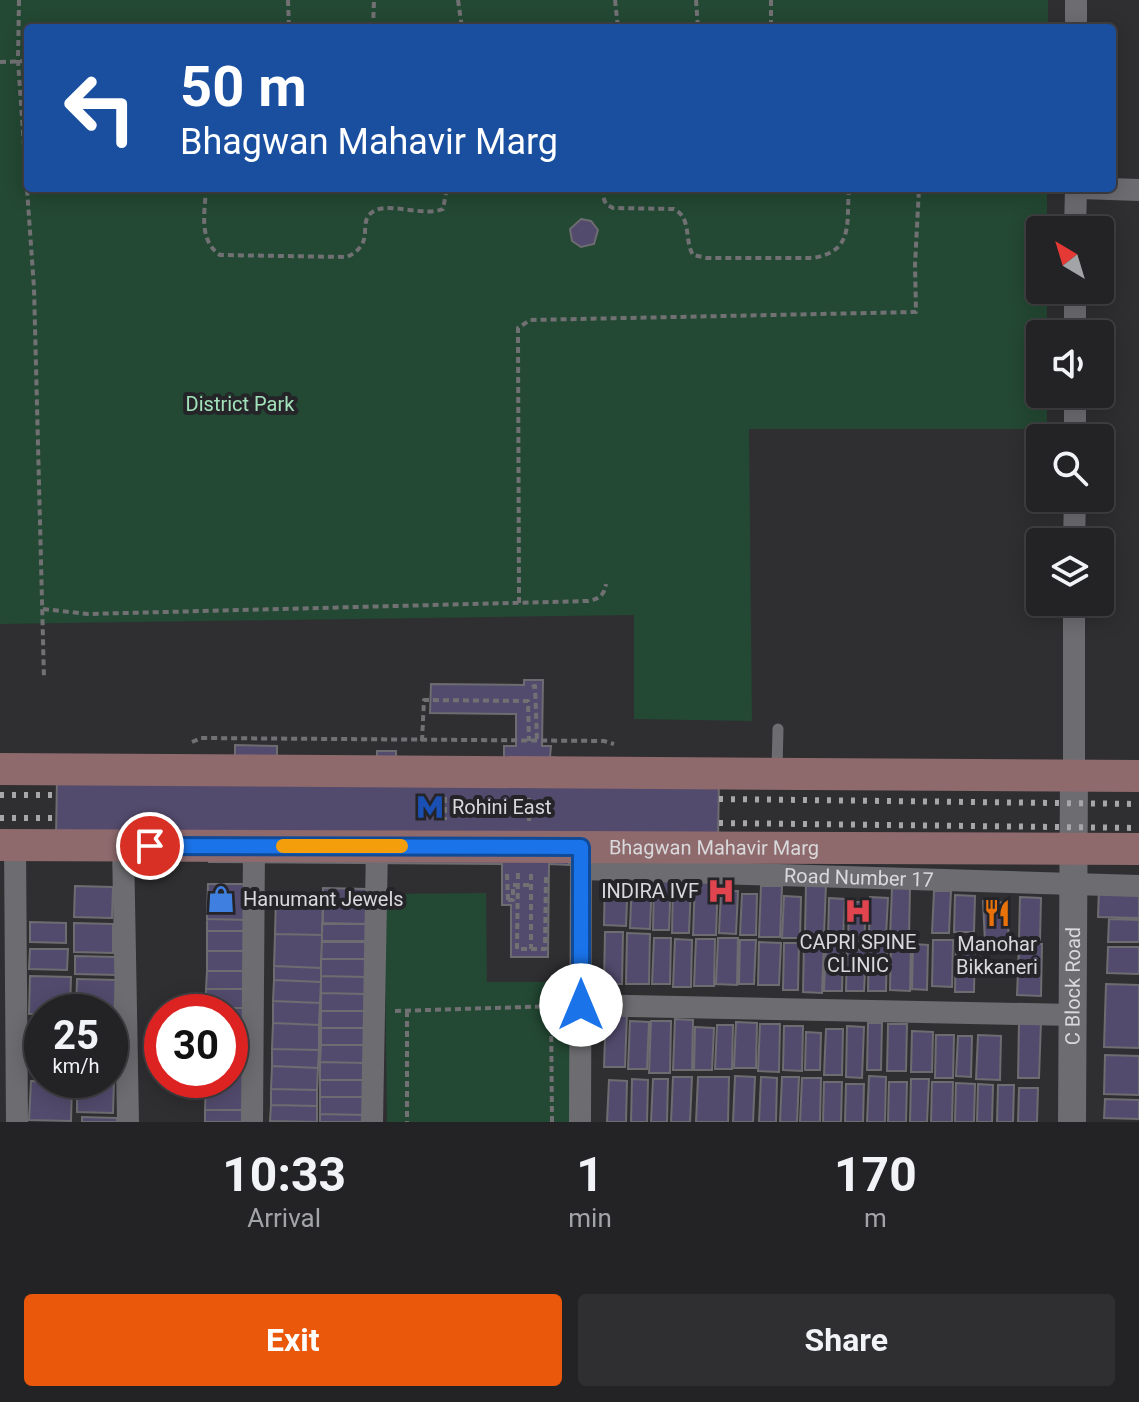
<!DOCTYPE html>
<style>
body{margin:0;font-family:Roboto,sans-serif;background:#2f2f32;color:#f1f3f6;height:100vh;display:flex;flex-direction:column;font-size:30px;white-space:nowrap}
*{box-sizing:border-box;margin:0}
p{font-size:26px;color:#a3a4a7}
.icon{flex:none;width:44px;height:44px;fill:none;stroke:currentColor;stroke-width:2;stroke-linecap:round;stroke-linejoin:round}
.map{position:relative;height:1122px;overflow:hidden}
.panel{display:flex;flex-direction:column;background:#232326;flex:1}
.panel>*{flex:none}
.top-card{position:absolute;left:24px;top:24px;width:1092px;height:168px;border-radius:8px;box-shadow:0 4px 20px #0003,0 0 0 2px #404043;background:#1a4fa0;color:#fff;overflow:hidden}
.needle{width:52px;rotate:322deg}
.buttons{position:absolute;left:1026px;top:216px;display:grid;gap:16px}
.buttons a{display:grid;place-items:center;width:88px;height:88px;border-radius:8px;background:#232326;box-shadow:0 4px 20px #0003,0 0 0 2px #404043;font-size:40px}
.speed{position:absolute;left:24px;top:994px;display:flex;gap:16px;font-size:40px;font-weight:700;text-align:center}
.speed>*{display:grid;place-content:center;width:104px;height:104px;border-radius:50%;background:#232326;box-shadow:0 4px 20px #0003,0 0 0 2px #404043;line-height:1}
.speed small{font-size:20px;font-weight:400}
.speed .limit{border:12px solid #d22;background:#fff;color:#111}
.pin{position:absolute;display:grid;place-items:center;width:68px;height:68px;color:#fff;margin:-34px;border:4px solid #fff;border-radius:50%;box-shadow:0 2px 8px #0007}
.me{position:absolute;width:88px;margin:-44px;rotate:0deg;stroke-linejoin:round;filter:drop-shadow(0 0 6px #0008)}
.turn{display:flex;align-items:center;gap:28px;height:168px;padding:0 24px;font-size:36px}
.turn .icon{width:104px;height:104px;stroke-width:2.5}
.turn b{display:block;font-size:56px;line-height:68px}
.eta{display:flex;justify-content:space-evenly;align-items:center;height:136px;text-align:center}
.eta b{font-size:48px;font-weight:700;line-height:56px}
.cta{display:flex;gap:16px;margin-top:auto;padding:16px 24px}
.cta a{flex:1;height:92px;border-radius:8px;background:#ea580c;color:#fff;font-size:32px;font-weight:700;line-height:92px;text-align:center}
.cta a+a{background:#2f2f32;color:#f1f3f6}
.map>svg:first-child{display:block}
.green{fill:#234833}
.building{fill:#534b6d;stroke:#6d6c70;stroke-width:2}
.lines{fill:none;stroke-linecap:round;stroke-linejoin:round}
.path{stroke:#717174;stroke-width:4;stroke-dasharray:6 4;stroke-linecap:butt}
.service{stroke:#6d6d71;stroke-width:11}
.minor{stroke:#6d6d71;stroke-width:22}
.tertiary{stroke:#6d6d71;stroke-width:28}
.secondary{stroke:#8e6a6d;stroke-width:32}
.rail{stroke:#a7a7aa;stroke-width:6;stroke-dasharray:4 8;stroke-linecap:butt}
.route-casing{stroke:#114b97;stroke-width:20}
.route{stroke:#1a73e8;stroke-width:14}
.slow{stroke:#f59e0b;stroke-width:14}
.labels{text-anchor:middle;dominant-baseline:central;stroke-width:8;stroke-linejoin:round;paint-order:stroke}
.park-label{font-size:20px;fill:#a1e2ba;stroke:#252529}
.poi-label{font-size:20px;fill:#d9d9dc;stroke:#252529;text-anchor:start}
.street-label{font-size:20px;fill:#d9d9dc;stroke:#252529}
</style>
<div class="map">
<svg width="1139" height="1122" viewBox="0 0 1139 1122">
<rect width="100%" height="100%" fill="#2f2f32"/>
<path class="green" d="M0,0H1048V28H28V188H1047V230H1040V290H1047V334H1040V394H1047V429H749L752,721L634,719V615L0,624Z
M486,893L487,982H570V1122H387L384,894Z"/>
<path class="building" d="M581,219L591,221L598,230L594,244L581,247L572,241L570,229Z
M524,680H543L542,746H551L550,757L719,779L718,842L570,841L569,865L549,864L548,957H511V905H502V864L209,862V840L56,839L57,777L235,756V745L277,746V757H377V751H396V759L504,760V746H516V714L430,713L431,684L524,685Z
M605,876H628L626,926L604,925Z
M632,877L652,878L650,929L630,928Z
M654,879H671L669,930H653Z
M695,881H718L716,935H693Z
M673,883L691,884L689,933H672Z
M208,884H249L248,920L207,919Z
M806,884H826L824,935L805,934Z
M75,886L113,887L112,918L74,917Z
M761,886H782L780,937H759Z
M1099,887L1139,888V918L1098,917Z
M323,888L368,889L367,906H323Z
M892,888H910L909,937H890Z
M721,891H738L736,934L719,933Z
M934,891H951L949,933H932Z
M742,894H757L756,935H740Z
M955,895L975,896L974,932H954Z
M276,896L323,897L322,935L275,934Z
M784,896L801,897L800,938H782Z
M870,897L888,898L886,936H869Z
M1020,897L1041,898L1040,940L1019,939Z
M829,898L845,899L843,938H828Z
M983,901L1009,903L1008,942L985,943Z
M849,902H866L864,944L848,943Z
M323,906H367V924L323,923Z
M207,919L248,920V931H207Z
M1109,919L1139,920V942H1108Z
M30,922L66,923V943L30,942Z
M74,923L113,924V953L74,952Z
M322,924H366V941H322Z
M207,931H248V951H207Z
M605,932H623L622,984H604Z
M627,933L650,934L649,984H626Z
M275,934L322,935L321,968L274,966Z
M654,938H671L670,984H652Z
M718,938H738L737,985L716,984Z
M675,939L692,940L691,987H673Z
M696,939H715L714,986H694Z
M740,940H756L754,984H739Z
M804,940L824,941L822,993L803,992Z
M869,940H887L886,991H868Z
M933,940H953L952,987L932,986Z
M322,942H366V959H321Z
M759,942L781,943L779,985H758Z
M891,942H911L910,991L890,990Z
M956,942H975L974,992H955Z
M784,943H799L798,990H783Z
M826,944L843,945L842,991H824Z
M913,944L928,945L927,990L912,989Z
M1019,944H1042L1041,996L1017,995Z
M1108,947H1139V974L1107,973Z
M30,949H68L67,970L29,969Z
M847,949L866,950L864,991H846Z
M207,951H248V971H207Z
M75,956L117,957V975L75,974Z
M321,959H366L365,977L321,976Z
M274,966L321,968V982L274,980Z
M207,971H248L247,989H206Z
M30,976L71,977L70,1012L29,1014Z
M321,976L365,977V994L321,993Z
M77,979L116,980L114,1018H110V1012H76Z
M274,980L321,982L320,1003L273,1001Z
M1106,984L1139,985V1048L1104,1047Z
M206,989H247V1008H206Z
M321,993L365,994V1011H321Z
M273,1001L320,1003L319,1025L273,1023Z
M206,1008H247V1027H230V1012H206Z
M321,1011H365V1028H321Z
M606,1012L627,1013L625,1067H604Z
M675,1019L693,1020L692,1070H673Z
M630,1021L649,1022L647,1069H628Z
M651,1021H671L670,1073H649Z
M1019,1021H1041L1039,1078H1018Z
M736,1022L757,1023L756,1068H734Z
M110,1023H114L113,1056H110Z
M273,1023L319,1025V1050L272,1049Z
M868,1023H882L881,1070H867Z
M760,1024H780L779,1072L758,1071Z
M888,1024H907L906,1071H887Z
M717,1025H733L732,1069H715Z
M784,1026H803L802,1071L783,1070Z
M847,1026L864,1027L862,1078L846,1077Z
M230,1027H247V1037H230Z
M695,1027L714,1028L712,1070H694Z
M321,1028H365V1045H321Z
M826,1029H843L842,1075H824Z
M912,1031L933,1032L932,1072H911Z
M806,1032L821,1033L820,1070H805Z
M936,1035H954L953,1078H935Z
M978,1035L1001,1036L1000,1080L976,1079Z
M958,1036H972L971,1077L956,1076Z
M230,1037H247V1054H230Z
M33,1043H42V1074H32Z
M321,1045H365L364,1063L320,1062Z
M272,1049L319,1050L318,1068L272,1066Z
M230,1054H247L246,1071H230Z
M1105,1055L1139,1056V1095L1104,1094Z
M110,1061H116V1079L110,1078Z
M320,1062L364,1063V1080H320Z
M272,1066L318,1068L317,1090L271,1089Z
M230,1071H246V1110H205L206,1080H230Z
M735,1076L755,1077L753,1122H733Z
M869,1076L886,1077L885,1122H867Z
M673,1077H692L690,1122H671Z
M698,1077H729L728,1122H696Z
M761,1077L777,1078L776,1122H759Z
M782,1077H799L797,1122H780Z
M802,1078H821L820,1122H800Z
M632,1079L648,1080L647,1122H631Z
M653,1079H668L667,1122H651Z
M911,1079H929L927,1122H910Z
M77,1080L114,1081L113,1113L77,1112Z
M320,1080H364V1097H320Z
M609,1080L627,1081L626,1122H607Z
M31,1081L72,1082L71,1121L29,1120Z
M824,1082H842L841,1122H823Z
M889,1082H907L906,1122H888Z
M932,1082H953L952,1122H931Z
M956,1083L975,1084L974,1122H955Z
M846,1084H864L863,1122H845Z
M978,1084L993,1085L992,1122H977Z
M998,1085H1014L1013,1122H997Z
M1019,1088H1038L1037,1122H1018Z
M271,1089L317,1090V1106L271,1105Z
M320,1097H364V1115L320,1114Z
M1105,1099L1139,1100V1119L1104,1118Z
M271,1105L317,1106V1122L270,1121Z
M205,1110H246V1122H205Z
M320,1114L364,1115V1122H320Z
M82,1117L117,1118V1122H82Z"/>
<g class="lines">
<path class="path" d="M19,0L18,61L34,288L44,679
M288,0L289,28
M458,0L462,28
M615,0L618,28
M696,0L698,28
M771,0V28
M373,28L374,0
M0,62L28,61
M206,188C205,212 198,240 220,255L347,257C378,242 355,222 374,211C390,202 423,217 443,209L447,188
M604,188L603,197L606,204L613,208L674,209C692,218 684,240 693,255L707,258H813C855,251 846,222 849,188
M447,190L604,189
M519,603L518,328L530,320L916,312L915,265L919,188
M43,609L88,614L587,601C599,599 604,596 606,584
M532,687L535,686L537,741
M422,741L424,700L528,701L529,741
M192,742L201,738L604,741L614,744
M445,797V820
M529,821V798
M518,873L517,949H545L546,873
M507,874L508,900
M531,874V949
M508,900H513V885H530
M551,1006L552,1122
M395,1011L558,1006
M407,1011V1122"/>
<path class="service" d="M777,769L778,729"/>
<g class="minor">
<path d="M1076,28V0"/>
<path d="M1080,188L1139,190"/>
<path d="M1075,230L1076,188"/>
<path d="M1075,334V290"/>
<path d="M1075,438V394"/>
<path d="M1074,542L1075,498"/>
<path d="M1074,775V602"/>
<path d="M15,845L17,1122"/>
<path d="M123,845L128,1122"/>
<path id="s1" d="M581,869L1139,886"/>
<path d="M581,1005L1073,1015"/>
<path d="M252,1122L254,846"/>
<path d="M372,1122L377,846"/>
<path d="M580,1122L581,857"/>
</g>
<path class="tertiary" id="s2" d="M1072,1122L1074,775"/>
<g class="secondary">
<path d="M0,769L1139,776"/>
<path id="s3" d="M0,845L1139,849"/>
</g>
<path class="rail" d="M0,795H56
M719,799L1139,804
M0,818H56
M719,823L1139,828"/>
</g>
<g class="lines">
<g class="route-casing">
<path id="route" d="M150,846L581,847V1005"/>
</g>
<use href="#route" class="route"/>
<path class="slow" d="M283,846H401"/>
</g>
<defs>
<g id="metro-bare" transform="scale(2.16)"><path d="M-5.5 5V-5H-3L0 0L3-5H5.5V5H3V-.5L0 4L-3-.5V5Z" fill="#1a4fb4" stroke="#252529" stroke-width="2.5" paint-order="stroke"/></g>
<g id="hospital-bare" transform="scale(2.16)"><path d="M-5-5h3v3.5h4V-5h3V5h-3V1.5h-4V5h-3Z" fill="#e0444e" stroke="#252529" stroke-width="2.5" paint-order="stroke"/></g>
<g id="shop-bare" transform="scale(2.16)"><path d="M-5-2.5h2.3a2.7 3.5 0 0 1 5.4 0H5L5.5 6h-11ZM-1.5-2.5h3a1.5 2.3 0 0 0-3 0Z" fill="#3f7fe0" stroke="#252529" stroke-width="2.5" paint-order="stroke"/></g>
<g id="restaurant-bare" transform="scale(2.16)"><path d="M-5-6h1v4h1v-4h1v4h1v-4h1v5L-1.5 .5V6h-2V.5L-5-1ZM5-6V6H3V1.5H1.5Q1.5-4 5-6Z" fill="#e8710a" stroke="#252529" stroke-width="2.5" paint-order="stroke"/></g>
</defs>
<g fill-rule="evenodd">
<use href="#metro-bare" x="430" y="807"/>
<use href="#hospital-bare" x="721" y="891"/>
<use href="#shop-bare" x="221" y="899"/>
<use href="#hospital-bare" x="858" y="911"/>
<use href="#restaurant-bare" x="997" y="913"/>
</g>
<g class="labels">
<g class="park-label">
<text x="240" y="404">District Park</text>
</g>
<g class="poi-label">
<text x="452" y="807">Rohini East</text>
<text x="699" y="891" text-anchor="end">INDIRA IVF</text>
<text x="243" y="899">Hanumant Jewels</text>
<text x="858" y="942" text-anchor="middle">CAPRI SPINE<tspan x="858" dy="23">CLINIC</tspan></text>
<text x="997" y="944" text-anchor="middle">Manohar<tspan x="997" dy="23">Bikkaneri</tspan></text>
</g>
<g class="street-label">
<text stroke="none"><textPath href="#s3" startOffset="714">Bhagwan Mahavir Marg</textPath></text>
<text stroke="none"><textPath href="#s1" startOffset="278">Road Number 17</textPath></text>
<text stroke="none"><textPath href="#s2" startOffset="136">C Block Road</textPath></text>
</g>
</g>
</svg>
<div class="buttons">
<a><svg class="needle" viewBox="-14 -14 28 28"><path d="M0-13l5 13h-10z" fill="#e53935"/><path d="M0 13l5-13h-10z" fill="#a3a4a7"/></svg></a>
<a><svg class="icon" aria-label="sound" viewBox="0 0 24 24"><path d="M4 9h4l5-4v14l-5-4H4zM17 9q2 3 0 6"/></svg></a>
<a><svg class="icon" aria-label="search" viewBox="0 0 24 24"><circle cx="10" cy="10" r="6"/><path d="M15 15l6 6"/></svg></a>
<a><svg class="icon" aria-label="layers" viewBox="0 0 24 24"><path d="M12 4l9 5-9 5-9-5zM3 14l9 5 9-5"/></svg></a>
</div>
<div class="speed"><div>25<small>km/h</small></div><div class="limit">30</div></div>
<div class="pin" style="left:150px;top:846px;background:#d93025"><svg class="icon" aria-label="arrive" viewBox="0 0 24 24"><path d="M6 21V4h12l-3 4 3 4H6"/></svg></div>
<svg class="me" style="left:581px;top:1005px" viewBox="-20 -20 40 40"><circle r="19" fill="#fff"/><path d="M0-13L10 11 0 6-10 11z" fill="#1a73e8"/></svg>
<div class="top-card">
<div class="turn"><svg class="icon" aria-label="left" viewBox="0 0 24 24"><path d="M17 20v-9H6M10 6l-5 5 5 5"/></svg><div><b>50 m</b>Bhagwan Mahavir Marg</div></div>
</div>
</div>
<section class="panel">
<div class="eta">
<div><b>10:33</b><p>Arrival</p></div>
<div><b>1</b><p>min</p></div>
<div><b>170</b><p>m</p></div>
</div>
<div class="cta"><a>Exit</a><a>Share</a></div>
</section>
